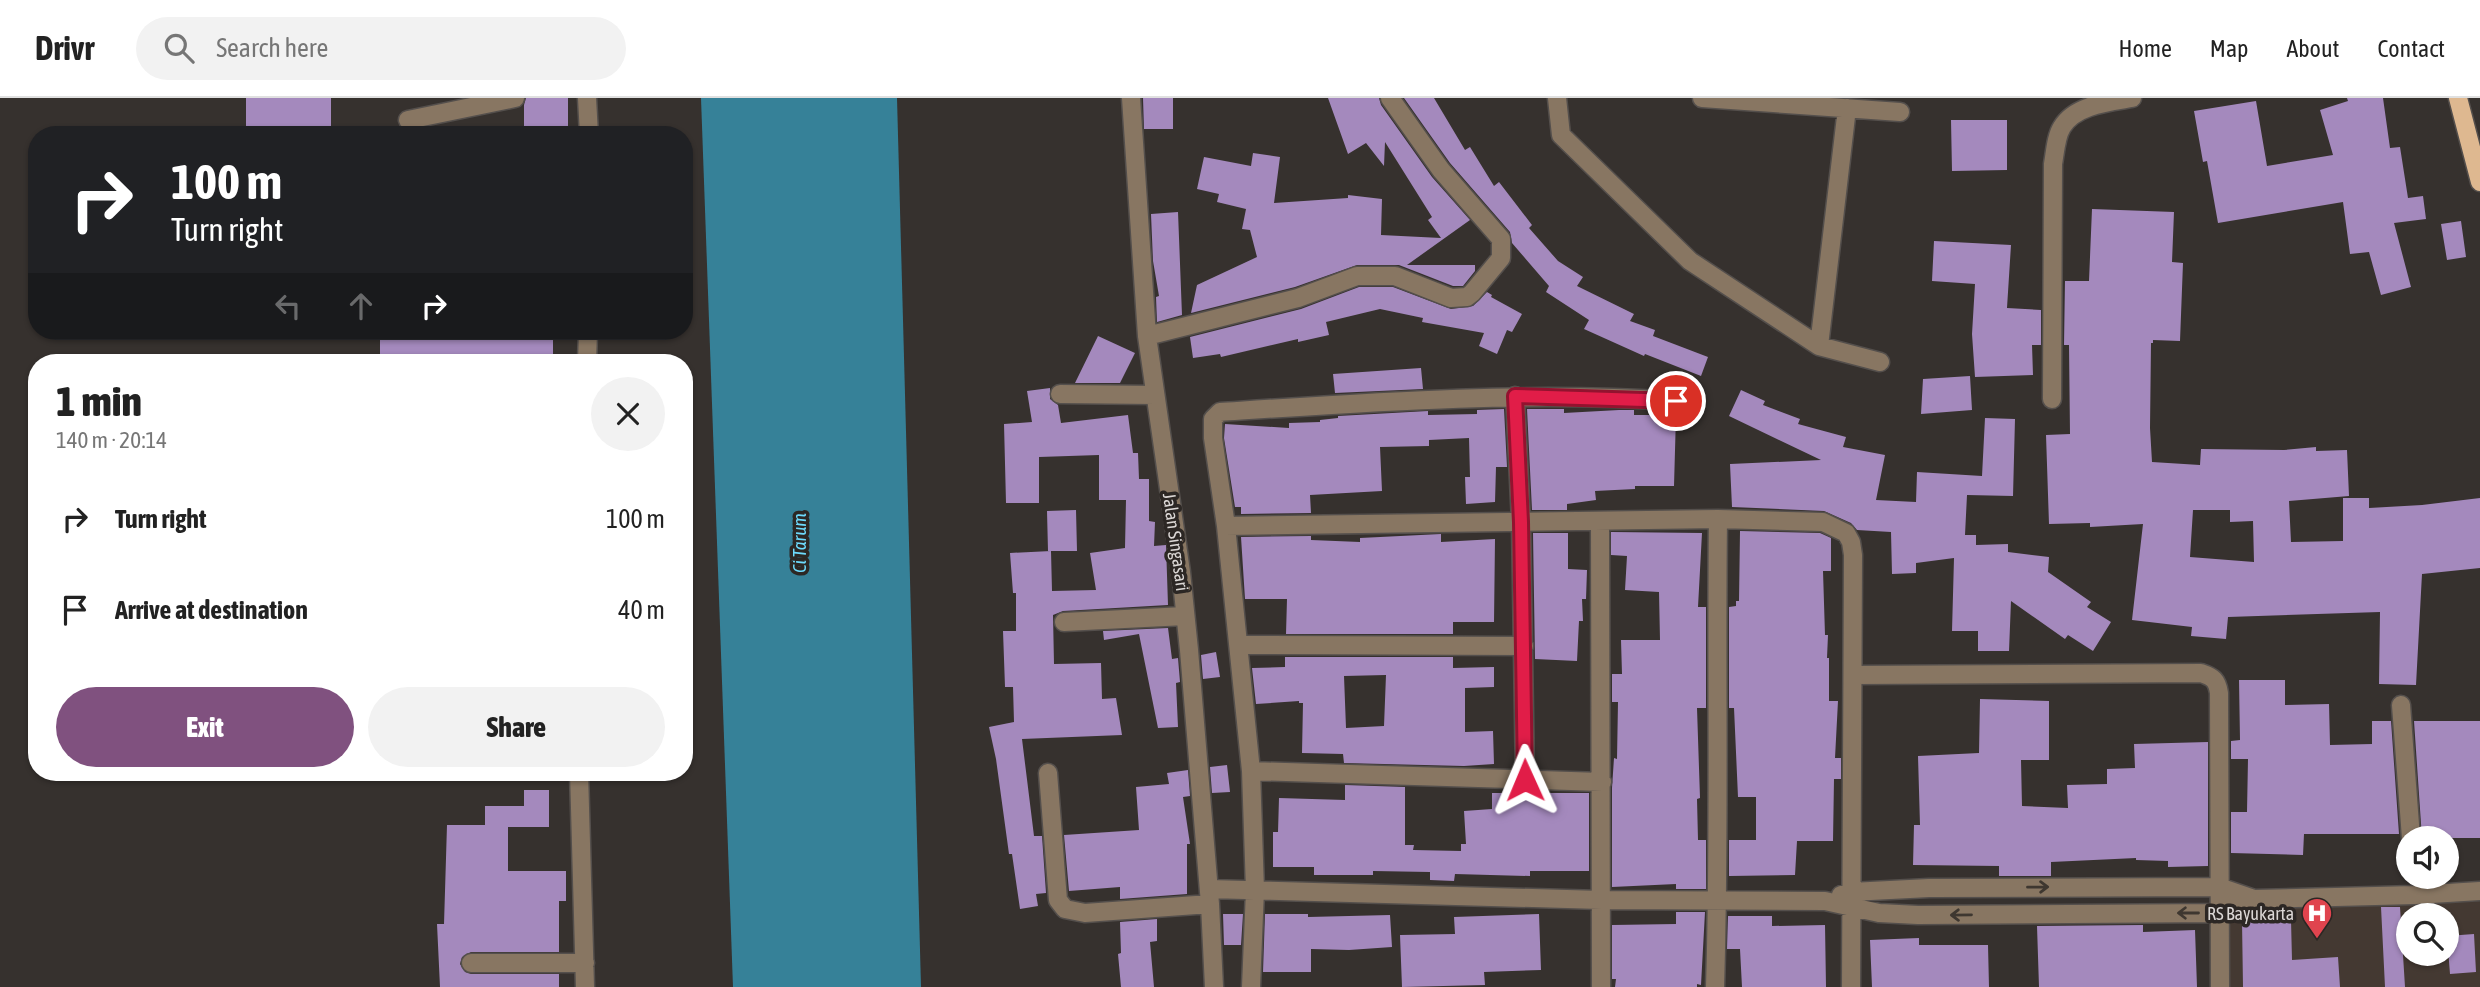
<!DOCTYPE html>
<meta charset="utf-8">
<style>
body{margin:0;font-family:"Asap Condensed",sans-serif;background:#f2f2f2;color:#222;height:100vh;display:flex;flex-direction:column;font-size:26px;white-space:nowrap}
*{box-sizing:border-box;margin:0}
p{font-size:23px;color:#767676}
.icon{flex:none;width:38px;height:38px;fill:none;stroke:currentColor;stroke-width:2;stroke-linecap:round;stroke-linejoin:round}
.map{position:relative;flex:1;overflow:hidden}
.panel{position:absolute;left:28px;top:256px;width:665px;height:427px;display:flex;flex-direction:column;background:#fff;border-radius:28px;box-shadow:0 2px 5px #0004}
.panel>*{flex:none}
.guide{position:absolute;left:28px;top:28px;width:665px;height:214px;border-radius:28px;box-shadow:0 2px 5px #0004;background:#202124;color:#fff;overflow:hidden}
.buttons{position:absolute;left:2396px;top:728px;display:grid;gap:14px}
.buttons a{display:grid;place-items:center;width:63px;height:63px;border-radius:50%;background:#fff;box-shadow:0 2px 5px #0004;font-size:35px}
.pin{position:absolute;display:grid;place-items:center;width:60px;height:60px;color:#fff;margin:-30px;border:4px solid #fff;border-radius:50%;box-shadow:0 2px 7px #0007}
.me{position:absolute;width:77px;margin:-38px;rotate:359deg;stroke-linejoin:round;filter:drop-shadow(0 0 5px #0008)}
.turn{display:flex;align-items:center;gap:24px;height:147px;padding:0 28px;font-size:32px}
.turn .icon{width:91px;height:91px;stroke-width:2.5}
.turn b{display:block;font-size:49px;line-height:60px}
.lanes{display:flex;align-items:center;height:66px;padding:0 28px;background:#0003;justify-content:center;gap:35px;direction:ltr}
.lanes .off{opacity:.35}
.round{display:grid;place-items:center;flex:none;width:74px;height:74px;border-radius:37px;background:#f2f2f2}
.headline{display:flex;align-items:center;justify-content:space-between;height:119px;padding:0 28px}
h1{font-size:42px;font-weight:800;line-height:52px}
.primary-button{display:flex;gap:14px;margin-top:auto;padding:14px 28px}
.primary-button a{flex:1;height:80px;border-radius:42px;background:#80517f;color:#fff;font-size:28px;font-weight:800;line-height:80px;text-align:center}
.primary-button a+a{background:#f2f2f2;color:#222}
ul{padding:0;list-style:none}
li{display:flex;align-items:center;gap:21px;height:91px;padding:0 28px}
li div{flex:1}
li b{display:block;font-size:26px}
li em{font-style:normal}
header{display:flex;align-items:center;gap:42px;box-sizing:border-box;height:98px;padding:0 35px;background:#fff;border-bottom:2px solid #e0e0e0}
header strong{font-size:33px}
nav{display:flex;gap:38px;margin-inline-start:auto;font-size:24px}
.search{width:490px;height:63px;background:#f2f2f2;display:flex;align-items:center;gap:18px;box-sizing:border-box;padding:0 24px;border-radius:38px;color:#767676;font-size:26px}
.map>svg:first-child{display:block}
.built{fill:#443932;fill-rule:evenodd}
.water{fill:#368198}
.building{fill:#a489bd;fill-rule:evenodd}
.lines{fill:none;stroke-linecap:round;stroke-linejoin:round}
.minor-casing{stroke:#544f4c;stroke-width:21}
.major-casing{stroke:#544f4c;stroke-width:21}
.minor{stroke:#887662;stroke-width:18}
.major{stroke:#deb890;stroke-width:18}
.oneway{stroke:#3e3730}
.route-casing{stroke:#92132f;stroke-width:18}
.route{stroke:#e11d48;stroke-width:12}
.labels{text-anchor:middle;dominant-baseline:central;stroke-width:7;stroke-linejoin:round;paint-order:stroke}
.street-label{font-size:18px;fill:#dcd8d6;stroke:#2c2724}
.poi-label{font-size:18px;fill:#dcd8d6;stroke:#2c2724;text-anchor:end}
.water-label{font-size:19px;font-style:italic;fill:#6ddbfd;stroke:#2c2724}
</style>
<header>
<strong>Drivr</strong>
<div class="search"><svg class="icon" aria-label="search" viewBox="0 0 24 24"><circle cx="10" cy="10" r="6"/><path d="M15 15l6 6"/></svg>Search here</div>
<nav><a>Home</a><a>Map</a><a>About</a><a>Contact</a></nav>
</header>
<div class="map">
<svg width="2480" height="889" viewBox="0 0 2480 889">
<rect width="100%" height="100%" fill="#36312e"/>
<path class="built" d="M2480,802V889H2227L2226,828L2235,815L2250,809ZM2408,817H2446V856H2408Z"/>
<path class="water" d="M701,0H897L921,889H733Z"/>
<path class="building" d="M246,0H331V37H246Z
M526,0H568V30H524V7Z
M1143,0H1173V31H1144Z
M1328,0H1379L1381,7L1432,79L1470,122L1407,167H1475V173L1463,188H1453L1399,167H1357L1295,189L1191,215L1197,187L1257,159L1250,132L1242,131L1246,111L1217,104L1219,96L1197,91L1204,59L1251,68L1253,55L1280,59L1274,105L1348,100V97L1382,101L1381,137L1441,140L1428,122L1432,119L1385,44L1384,68L1366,45L1348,56Z
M1404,0H1434L1465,52L1470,49L1494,88L1499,84L1532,127L1529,130L1558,163L1583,179L1577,188L1634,216L1630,223L1655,232L1653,238L1708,259L1701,278L1645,256L1644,258L1584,231L1589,222L1546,194L1549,188L1512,145L1510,134L1450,65Z
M2347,0H2383L2390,50L2400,49L2408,100L2423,98L2426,121L2394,125L2411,189L2381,197L2369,154L2350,156L2343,104L2218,125L2207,63L2203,64L2194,13L2256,3L2267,68L2333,57L2320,12L2348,3Z
M1951,22H2007V72L1952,73Z
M2092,111L2174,114L2172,164L2183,165L2180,243L2153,242V245H2151L2150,330L2152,364L2200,367L2201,351L2284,352L2316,349V353L2347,352L2349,398L2289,403L2291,444L2343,443V400H2369V410L2422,407L2480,400V470L2422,476L2416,587L2379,586L2380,514L2228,519L2226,541L2191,538L2192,529L2132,522L2143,426L2090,429V425L2049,426L2046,337L2070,336L2069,247H2064L2065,183H2089ZM2193,412H2230V424L2253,423L2254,464L2190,459Z
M1178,114L1182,217L1157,224L1156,199L1159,198L1153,163L1151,116Z
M2461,123L2466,159L2447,162L2441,126Z
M1934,143L2011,147L2007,210L2041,212V247H2032L2033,277L1975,279L1972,236L1975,186L1932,183Z
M1359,189H1393L1451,211L1473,208L1487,194L1492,197L1491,199L1522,216L1512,234L1507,232L1497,256L1479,248L1484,235L1422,224L1423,220L1380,211L1326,224L1329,237L1298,244V241L1221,259L1220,256L1193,260L1190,239L1301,211Z
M411,233H460V242H506V237H553V263L380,264V236H411Z
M1098,238L1135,255L1120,285H1075Z
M1421,270L1423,291L1335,295L1333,276Z
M1970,278L1972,312L1921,316L1923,281Z
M1050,290V301L1058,307L1061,325L1128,317L1133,355H1138L1139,381H1149V423L1155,424L1154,448L1166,447L1168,507L1063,513L1053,517L1054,566L1101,565L1102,601L1116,600L1122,637L1022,641L1034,738H1042L1046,795L1036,796L1038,808L1020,811L1012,756H1009L996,661L989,629L1014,624L1013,589H1005L1003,533H1016V495H1013L1010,455L1051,453L1052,493L1096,492L1090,455L1125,450L1126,402H1099V357L1039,359V405H1006L1004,326L1032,324L1027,293Z
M1741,292L1765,303L1763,307L1800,321L1798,326L1846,339L1843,349L1885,357L1876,402L1916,404L1917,374L1982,378L1985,320L2015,321L2013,398L1967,397L1965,437H1976V447L2008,446V454L2049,459L2048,474L2091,504L2087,509L2111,524L2093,553L2068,537L2065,541L2011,503L2009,553H1978V533H1952L1954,460L1916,465V475L1892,476L1891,434L1857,432L1851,425L1824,413L1732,409L1730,366L1821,362L1729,318Z
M1504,311L1507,369H1496L1495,404L1466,406L1465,379H1470L1469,340L1429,342V348L1380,349L1382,393L1310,397L1311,415L1241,416V409H1235L1224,340L1225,326L1289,330V325L1320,324V322L1338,320V318L1428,313V317L1477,316V312Z
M1527,311H1564V315L1619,312H1634V317H1676L1674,388H1635V391L1595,393L1596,402L1567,406V412H1532Z
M1076,412L1077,453H1048L1047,413Z
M1740,433L1820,435L1831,440V473H1823L1825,537H1828L1827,560H1829V603H1838L1835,660H1841V681H1834L1833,743H1797L1795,777L1729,778V742H1756V699H1738L1734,610H1729V509L1736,508V503H1739Z
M1611,434L1702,435L1698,509H1706V610H1697L1700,700L1697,701L1698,742H1706V791H1676V786L1612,789V690L1614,660L1617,661L1618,604H1612V576H1622L1621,542H1660L1659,494L1625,492L1627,458L1611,457Z
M1533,435H1568V471L1587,472L1586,501H1582L1583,523H1579L1577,563L1535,561Z
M1441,436V444L1495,441L1494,524H1453V536H1286L1287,501H1245L1241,439L1311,438V442L1360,444V440Z
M1168,530L1172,561L1178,560L1180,584L1176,585L1178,629L1158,630L1139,536L1104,542L1103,533Z
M1216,554L1220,579L1203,581L1201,557Z
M1285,559H1453V570L1494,569V589L1465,590V634L1493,633L1494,666L1464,668L1344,665L1343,656L1302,655L1303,605H1299V603L1256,606L1252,570L1285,569ZM1386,577L1384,628L1346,630L1344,578Z
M2239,582H2285V607L2329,606L2330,647L2372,646V623H2391L2399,736H2304L2303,757L2231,755V714H2247L2248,661H2231V643L2240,642Z
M1980,601L2049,603V662H2021L2022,708L2068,710L2067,687L2107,686V671L2135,670L2134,646L2208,644V768L2168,769V763L2136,762V760L2051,764V778H1999V768L1913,767L1914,727H1920L1918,658L1979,655Z
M2414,623H2480V740H2422Z
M1227,667L1230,694L1212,695L1210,669Z
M1188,672L1190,698L1183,699L1190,746H1187V796L1120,801V789L1069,793L1064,737L1139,732L1136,689L1169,686L1167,675Z
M1345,687L1405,689V747H1414L1413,752L1461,753V746H1466L1464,713L1492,711V695H1589V773H1530V778L1455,776L1454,783L1430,782V774L1373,773V777H1314V769H1273V734H1278L1279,700L1345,702Z
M524,692H549V729H508V773H566V803H559V854H471L462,859L460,866L465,874L471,876H559V889H440L437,826H444L447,727H485V708H524Z
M2381,809H2400L2405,889H2385Z
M1676,814H1705L1701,887L1697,886V889H1615L1616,881H1612V827L1676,826Z
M1223,816H1243L1241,847H1224Z
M1265,816H1308V819L1390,817L1392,849L1349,852L1311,851V874H1263Z
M1539,816L1541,872L1484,874L1485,887L1402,889L1400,837L1455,836L1454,819Z
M1728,818H1772V828L1825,827L1826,889H1742L1740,851H1727Z
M1157,821V843L1150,844L1154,889H1121L1118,856L1121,855L1120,824Z
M2291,822L2292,862L2338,859L2340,889H2243L2242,823Z
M2143,827V834L2195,832L2197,889H2039L2037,828Z
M2474,836L2476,874L2450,876L2447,838Z
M1919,840V847H1988L1989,889H1872L1870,842Z"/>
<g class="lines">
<g class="minor-casing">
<path id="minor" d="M587,0L589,37
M1131,0L1147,238L1181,474L1189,552L1210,806L1214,889
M1557,0L1561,37L1690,163L1819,248L1880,264
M1702,0L1900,14
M408,22L515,0
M1147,238L1298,200L1357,178H1395L1451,200L1467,199L1472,195L1501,160V141L1441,72L1390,0
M1819,248L1847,10
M587,264L588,233
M1060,296L1155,297
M1515,298L1521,424L1525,682
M2052,301L2053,66C2055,55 2056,38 2062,29C2075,7 2109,4 2132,0
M1600,423L1601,889
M1226,428L1718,421L1823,424L1846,435L1851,444L1853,457L1851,889
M1064,524L1185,518
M1239,547L1524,548
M1854,577L2201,575C2213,579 2217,582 2219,595L2220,889
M2401,607L2411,740
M1251,673L1602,684
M579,674L585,889
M1048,675L1058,802L1065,811L1085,815L1210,806
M1209,791L1601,802L1825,803L1879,815L1918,817L2219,815L2254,801L2415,797L2480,793
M1841,797L1851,794L1929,790L2219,789L2254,801
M471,865H585
M1251,889L1255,792L1251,673L1226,428L1213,340V321L1220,314C1372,304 1524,293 1676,303
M1715,889C1720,733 1716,577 1718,421"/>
</g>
<g class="major-casing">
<path id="major" d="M2458,0L2480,84"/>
</g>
<use href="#minor" class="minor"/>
<use href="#major" class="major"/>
</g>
<defs><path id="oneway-shaft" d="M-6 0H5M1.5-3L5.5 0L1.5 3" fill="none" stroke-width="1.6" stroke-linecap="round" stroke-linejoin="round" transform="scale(1.75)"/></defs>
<g class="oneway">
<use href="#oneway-shaft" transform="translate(2038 789) rotate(-1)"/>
<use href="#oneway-shaft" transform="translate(2188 815) rotate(180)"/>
<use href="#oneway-shaft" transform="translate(1961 817) rotate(179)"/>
</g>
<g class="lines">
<g class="route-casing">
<path id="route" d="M1525,682L1521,424L1515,298L1676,303"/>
</g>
<use href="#route" class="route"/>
</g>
<defs>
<g id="hospital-pin" transform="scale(1.575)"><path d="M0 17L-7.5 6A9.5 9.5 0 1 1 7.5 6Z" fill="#e0444e" stroke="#2c2724"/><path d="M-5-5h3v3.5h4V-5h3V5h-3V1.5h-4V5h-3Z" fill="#fff"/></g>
</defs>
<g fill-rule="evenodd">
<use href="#hospital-pin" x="2317" y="815"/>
</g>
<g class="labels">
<g class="street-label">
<text transform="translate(1176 444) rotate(82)">Jalan Singasari</text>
</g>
<g class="poi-label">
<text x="2294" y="815">RS Bayukarta</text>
</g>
<g class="water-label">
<text transform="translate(799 445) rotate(-90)">Ci Tarum</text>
</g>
</g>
</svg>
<div class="buttons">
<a><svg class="icon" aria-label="sound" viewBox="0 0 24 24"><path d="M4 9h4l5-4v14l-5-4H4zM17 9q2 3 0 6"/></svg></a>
<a><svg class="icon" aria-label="search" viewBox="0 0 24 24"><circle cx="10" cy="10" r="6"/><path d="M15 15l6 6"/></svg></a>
</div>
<div class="pin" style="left:1676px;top:303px;background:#d93025"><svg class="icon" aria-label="arrive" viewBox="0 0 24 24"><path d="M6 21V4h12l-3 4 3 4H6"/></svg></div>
<svg class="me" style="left:1525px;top:682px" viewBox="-20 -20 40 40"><path d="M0-17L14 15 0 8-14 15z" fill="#e11d48" stroke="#fff" stroke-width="4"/></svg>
<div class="guide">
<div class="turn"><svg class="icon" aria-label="right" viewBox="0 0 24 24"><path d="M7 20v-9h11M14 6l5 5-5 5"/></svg><div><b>100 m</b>Turn right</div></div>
<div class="lanes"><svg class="icon off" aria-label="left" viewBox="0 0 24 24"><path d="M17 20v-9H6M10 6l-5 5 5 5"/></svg><svg class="icon off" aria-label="ahead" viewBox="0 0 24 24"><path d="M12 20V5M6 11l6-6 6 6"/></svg><svg class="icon" aria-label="right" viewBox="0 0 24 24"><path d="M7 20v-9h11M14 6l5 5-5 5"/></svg></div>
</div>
<section class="panel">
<div class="headline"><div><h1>1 min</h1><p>140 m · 20:14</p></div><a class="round"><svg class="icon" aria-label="close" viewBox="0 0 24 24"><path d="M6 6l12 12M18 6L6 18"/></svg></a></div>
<ul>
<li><svg class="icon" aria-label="right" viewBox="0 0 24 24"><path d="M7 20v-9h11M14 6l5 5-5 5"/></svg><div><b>Turn right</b></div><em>100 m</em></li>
<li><svg class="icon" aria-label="arrive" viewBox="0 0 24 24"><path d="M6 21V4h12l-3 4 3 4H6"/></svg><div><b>Arrive at destination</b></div><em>40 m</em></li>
</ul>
<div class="primary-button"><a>Exit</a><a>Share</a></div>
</section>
</div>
